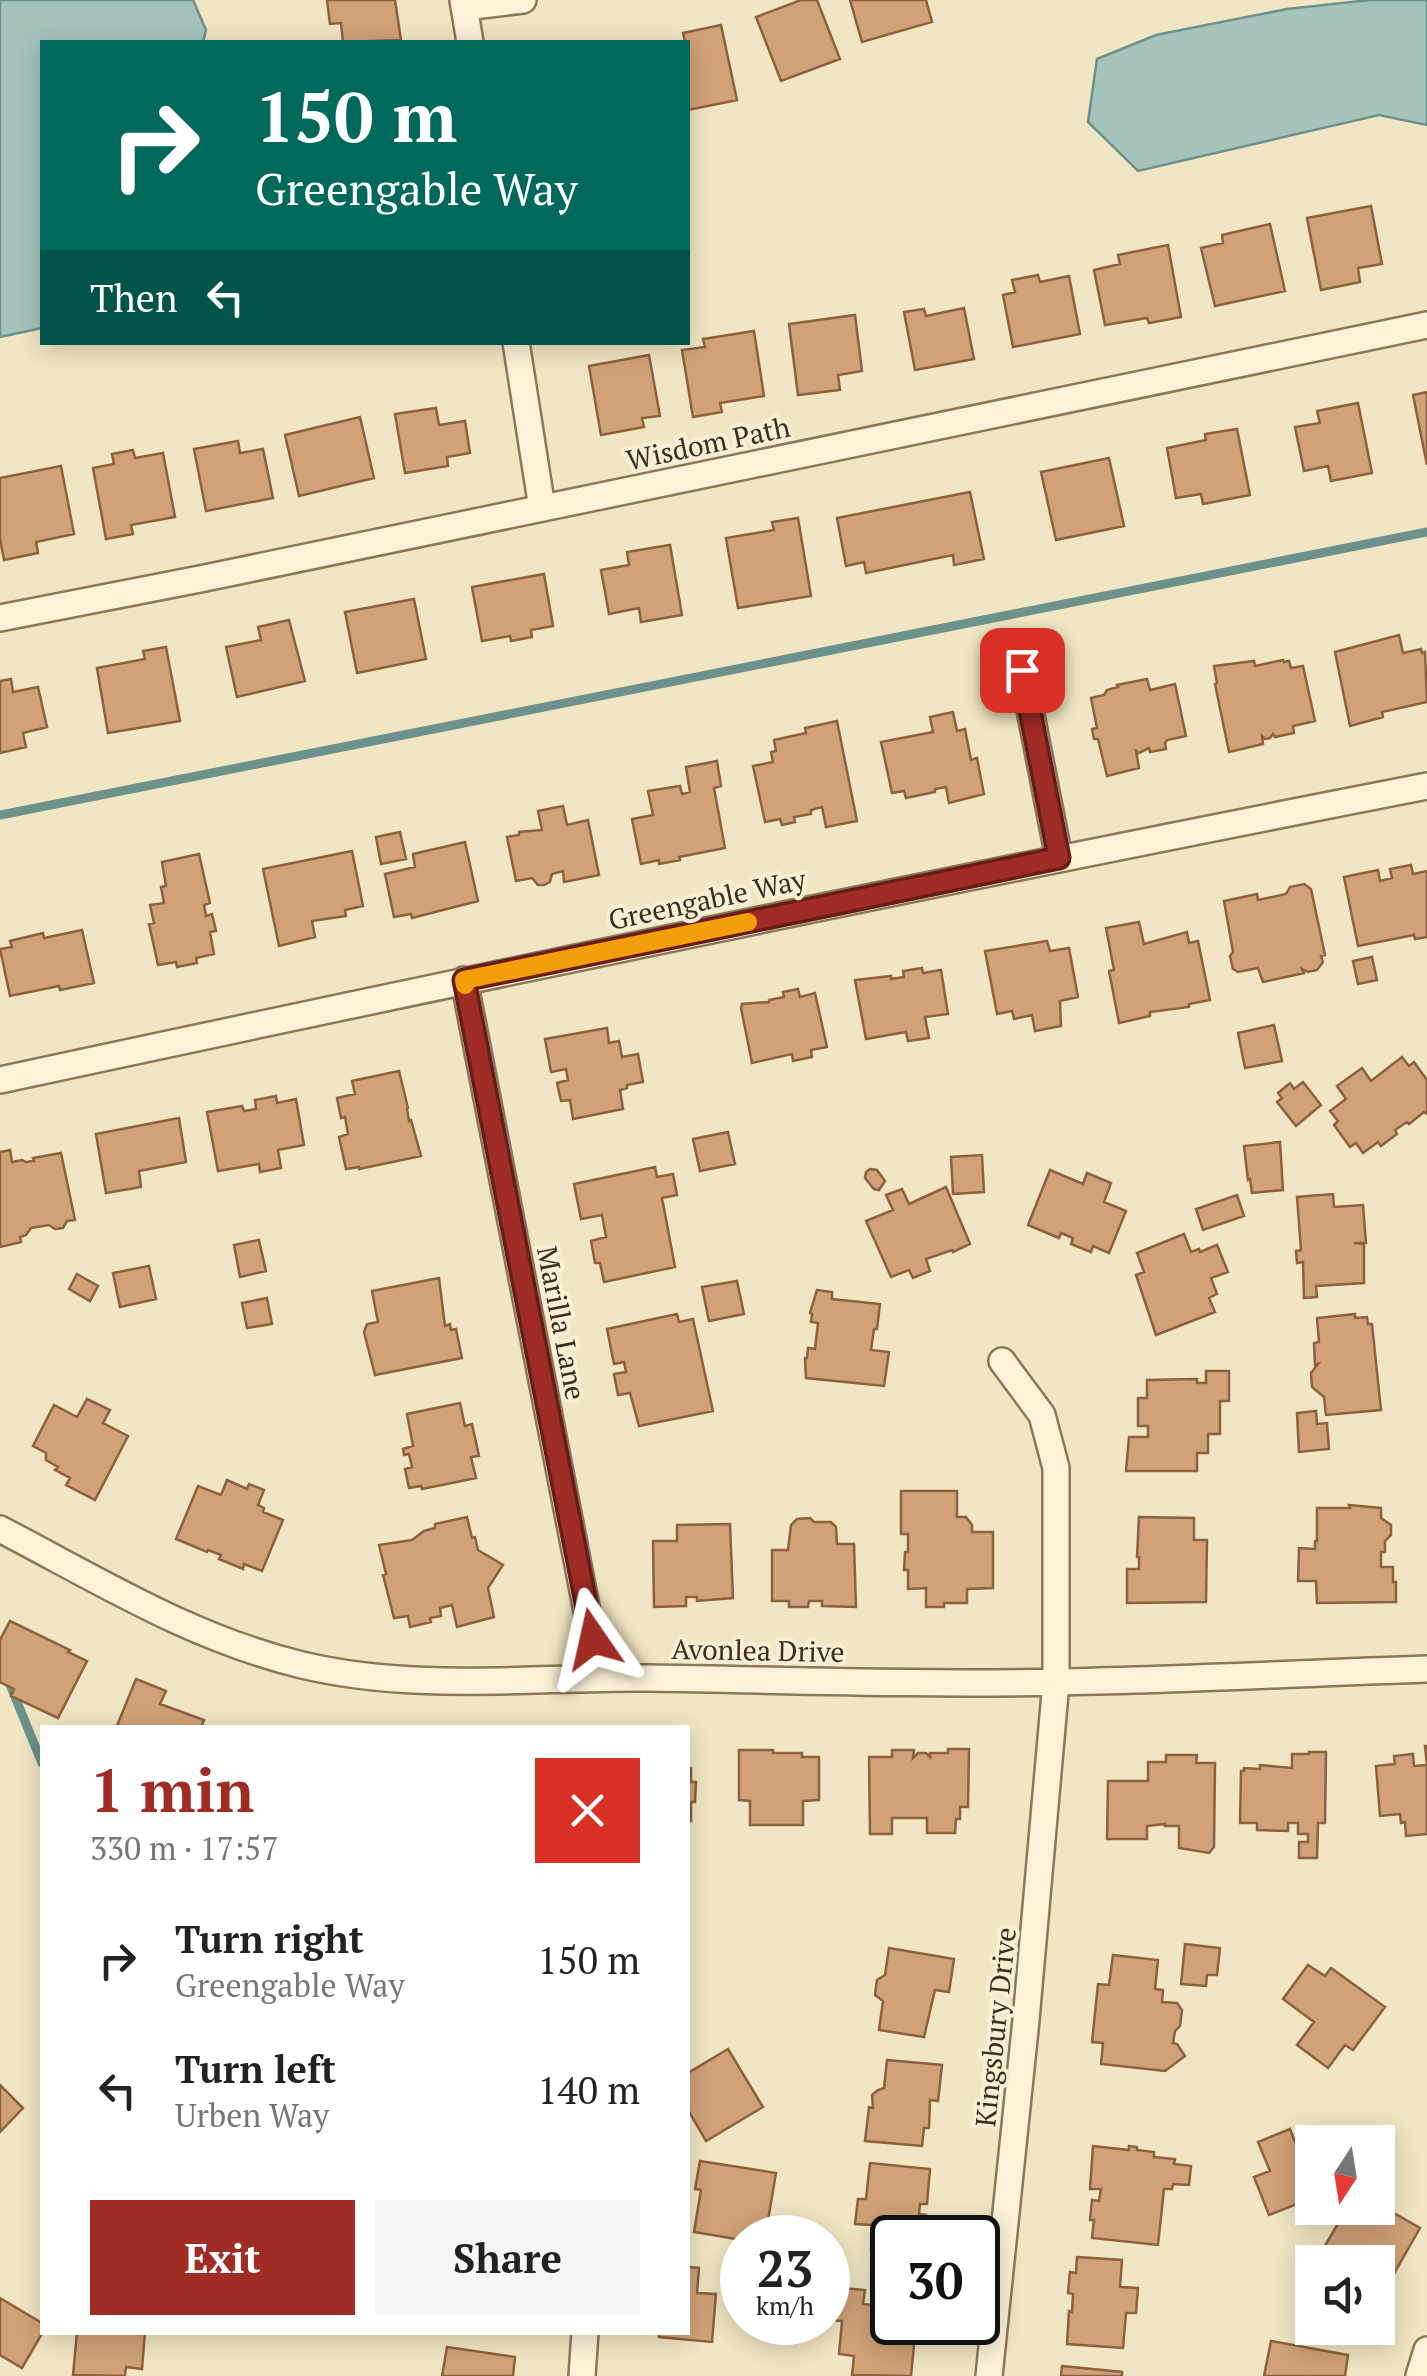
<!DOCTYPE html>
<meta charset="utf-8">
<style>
body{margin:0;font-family:"PT Serif",serif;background:#f6f6f6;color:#222;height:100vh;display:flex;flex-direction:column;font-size:38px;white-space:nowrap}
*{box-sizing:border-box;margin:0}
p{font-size:32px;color:#767676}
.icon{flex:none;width:55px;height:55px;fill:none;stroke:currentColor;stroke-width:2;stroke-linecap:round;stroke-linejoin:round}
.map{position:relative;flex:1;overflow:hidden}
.side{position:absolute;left:40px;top:1725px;width:650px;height:610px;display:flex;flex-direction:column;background:#fff;border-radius:0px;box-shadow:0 5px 25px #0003}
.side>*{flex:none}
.banner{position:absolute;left:40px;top:40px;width:650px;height:305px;border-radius:0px;box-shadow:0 5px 25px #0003;background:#00695c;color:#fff;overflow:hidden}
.needle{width:65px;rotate:192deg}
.fabs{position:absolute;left:1295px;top:2125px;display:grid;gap:20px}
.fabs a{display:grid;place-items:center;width:100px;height:100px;border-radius:0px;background:#fff;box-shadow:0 5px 25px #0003;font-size:50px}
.speed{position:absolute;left:720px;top:2215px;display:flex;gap:20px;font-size:50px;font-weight:700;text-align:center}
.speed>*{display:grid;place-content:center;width:130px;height:130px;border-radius:50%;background:#fff;box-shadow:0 5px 25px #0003;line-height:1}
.speed small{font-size:25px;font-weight:400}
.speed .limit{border:5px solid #111;border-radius:15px;background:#fff;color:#111}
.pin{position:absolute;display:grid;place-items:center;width:85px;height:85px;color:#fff;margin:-42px;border-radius:20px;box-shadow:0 5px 15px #0006}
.me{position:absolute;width:110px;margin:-55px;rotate:349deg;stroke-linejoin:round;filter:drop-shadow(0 0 8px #0008)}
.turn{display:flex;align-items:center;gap:35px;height:210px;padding:0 50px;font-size:45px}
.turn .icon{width:130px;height:130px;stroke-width:2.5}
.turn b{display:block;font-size:70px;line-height:85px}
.then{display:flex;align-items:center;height:95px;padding:0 50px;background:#0003;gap:20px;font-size:38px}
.round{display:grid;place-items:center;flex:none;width:105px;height:105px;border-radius:0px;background:#f6f6f6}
.overview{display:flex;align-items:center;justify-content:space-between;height:170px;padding:0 50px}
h1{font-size:60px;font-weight:700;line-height:75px;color:#9f2c25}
.button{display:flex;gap:20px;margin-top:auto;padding:20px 50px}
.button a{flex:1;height:115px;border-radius:0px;background:#9f2c25;color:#fff;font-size:40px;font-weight:700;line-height:115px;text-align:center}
.button a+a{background:#f6f6f6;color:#222}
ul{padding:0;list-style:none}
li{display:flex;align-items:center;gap:30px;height:130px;padding:0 50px}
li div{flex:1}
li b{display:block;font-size:38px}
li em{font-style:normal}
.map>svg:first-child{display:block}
.water{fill:#a6c3bc;stroke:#6c928b;stroke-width:2.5}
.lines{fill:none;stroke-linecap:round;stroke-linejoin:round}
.stream{stroke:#6c928b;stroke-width:9}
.building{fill:#d1a277;stroke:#8d613d;stroke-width:2.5}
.street-casing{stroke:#8c7759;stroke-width:30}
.street{stroke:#fbf2d7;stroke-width:25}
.route-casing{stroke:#671d18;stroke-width:25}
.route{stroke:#9f2c25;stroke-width:18}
.slow{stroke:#f59e0b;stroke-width:18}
.labels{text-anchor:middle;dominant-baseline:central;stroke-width:8;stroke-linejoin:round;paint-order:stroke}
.street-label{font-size:28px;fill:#3b2e1e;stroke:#f7efd4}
</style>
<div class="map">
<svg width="1427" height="2376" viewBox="0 0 1427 2376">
<rect width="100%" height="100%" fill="#f1e6c3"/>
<path class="water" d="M0,0H193L206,30L203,42H42V328L0,337Z
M1370,0H1427V125L1379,115L1138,171L1088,122L1097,59L1156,35L1287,9Z"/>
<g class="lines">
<path class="stream" d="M0,815L1427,532
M0,1660L42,1763"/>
</g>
<path class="building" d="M327,0H395L401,40L343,42L341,23L330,24Z
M801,0H817L840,59L781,81L756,17Z
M850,0H926L932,22L862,42Z
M721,25L737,100L688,110V42H685L683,33Z
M1371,206L1382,264L1358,268L1360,282L1321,290L1307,218Z
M1270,224L1285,291L1215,306L1201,248L1223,243L1222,235Z
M1168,245L1181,317L1149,323L1147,318L1105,325L1094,270L1120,264L1118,255Z
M1038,275L1040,282L1069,276L1080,334L1013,347L1003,295L1015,292L1012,280Z
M964,308L974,359L915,370L904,312L924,309L926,316Z
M855,315L862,371L838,375L840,390L798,395L789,324Z
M754,331L764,396L720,403L722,412L693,417L682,350L705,347L703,339Z
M649,355L660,416L642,418L644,427L601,435L589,366Z
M1427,392V465L1413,395Z
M1358,403L1372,473L1331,481L1328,466L1304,471L1295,427L1320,423L1317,411Z
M436,408L439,425L465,421L470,453L447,457L448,466L405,473L395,414Z
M360,417L374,478L299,496L285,435Z
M1237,429L1250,495L1203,504L1201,494L1176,498L1167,448L1206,440L1205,434Z
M238,441L240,453L263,449L273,498L206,511L194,449Z
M133,450L135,458L163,453L175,517L131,525L133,534L106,539L93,468L114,464L112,454Z
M1109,458L1124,526L1056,540L1041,472Z
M61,466L74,534L36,542L38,553L4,560L0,539V478Z
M970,492L984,559L954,565L953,555L866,573L864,562L846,566L837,518Z
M798,518L811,596L738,608L726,538L774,530L772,522Z
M670,545L682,615L641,622L639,608L609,614L601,570L629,565L627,552Z
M544,574L553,626L531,630L532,637L511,641L510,636L482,641L472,587Z
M414,599L426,659L357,673L345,612Z
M289,620L305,681L237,697L226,647L261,640L258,627Z
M1399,635L1403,653L1421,649L1422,653L1425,652L1427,702L1382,712L1383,717L1350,726L1335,652Z
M166,647L180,721L108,733L97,668L145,659L143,651Z
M1283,660L1284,662L1289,661L1291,668L1303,666L1315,721L1293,726L1294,733L1275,737L1273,734L1270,738L1265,739L1262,736L1263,744L1229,752L1215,684L1217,683L1214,666L1254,661L1255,666Z
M11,679L13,692L38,687L47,727L23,733L26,747L0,753V681Z
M1147,679L1150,690L1175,684L1186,736L1167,740L1165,743L1166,749L1150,752L1149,748L1139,753L1136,751L1139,768L1107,776L1098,739H1094L1092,729L1097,728L1091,698L1104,695L1107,690L1118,687L1117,685Z
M953,712L957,731L965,729L971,760L977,758L984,794L949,803L946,787L935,789V792L906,798L904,791L892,793L881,742L933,732L930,717Z
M837,721L857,821L826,827L822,807L811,810V814L794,817L795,822L782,825L780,819L765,822L753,766L773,762L771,752L776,751L774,740L806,733L805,728Z
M717,761L721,786L714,788L725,848L679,857L680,860L659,864V860L641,864L632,819L653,815L648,791L680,786L682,794L690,792L686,767Z
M563,806L567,825L588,820L599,875L564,882L563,871L552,874L550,882L544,885H538L532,878L516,881L507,837L519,835V832L542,830L538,811Z
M400,832L406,859L381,864L376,837Z
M465,842L478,901L412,918L411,914L394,917L385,874L415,867L413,854Z
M352,851L363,906L345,910L346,916L312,921L315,937L279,946L263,869Z
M199,854L210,903L204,905L206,916L212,914L216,931L210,932L214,954L196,958L197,963L177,967L176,962L158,965L149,924L154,923L150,905L164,903L161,887L166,886L162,862Z
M1411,865L1413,874L1427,871V937L1415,939L1414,935L1358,946L1344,877L1378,870L1380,881L1392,878L1390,869Z
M1304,884L1311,889L1325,955L1321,956L1323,962L1317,970L1308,972L1302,969L1304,973L1263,982L1258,968L1238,972L1233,969L1230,956L1233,952L1224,901L1257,894L1258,900L1286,894L1290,887Z
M1139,922L1144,944L1187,932L1189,943L1198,941L1210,1000L1189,1004V1007L1150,1012V1016L1119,1023L1109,971L1114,970L1106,928Z
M82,930L94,983L60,990L59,986L10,996L0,949L12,947L10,941L43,933L44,938Z
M1047,941L1050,951L1069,948L1078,997L1060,1001L1061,1026L1035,1031L1032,1015L1014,1019L1012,1011L997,1014L985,951Z
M1372,957L1377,980L1358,984L1353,961Z
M922,968L923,973L941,970L948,1014L925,1017L929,1038L908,1041L906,1032L866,1039L855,980L891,976V979L904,977L903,971Z
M798,989L800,997L815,993L827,1047L811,1050L812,1057L793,1061L792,1054L752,1063L741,1008L742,1004L769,1002V1000L784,997L783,992Z
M1274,1025L1282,1061L1245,1068L1238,1033Z
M607,1028L609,1043L619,1041L622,1057L638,1054L643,1082L627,1085V1088L620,1090L623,1109L573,1119L570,1100L561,1101L557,1083L568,1080L566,1069L551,1072L545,1039Z
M1402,1057L1409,1066L1414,1062L1427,1080V1114L1424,1112L1409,1124L1407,1122L1395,1130L1397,1134L1381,1146L1378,1142L1363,1153L1356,1143L1350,1147L1334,1125L1338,1121L1330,1111L1346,1099L1337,1086L1362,1068L1371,1081Z
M399,1071L408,1108L407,1109L409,1121L411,1120L421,1156L359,1169V1167L346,1169L339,1137L348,1134L345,1117L341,1118L337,1098L355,1094L352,1081Z
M1303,1082L1321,1105L1296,1126L1277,1102L1282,1098L1278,1093L1290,1083L1294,1089Z
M276,1096L277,1103L296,1099L304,1145L278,1150L281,1168L260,1172L259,1164L218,1171L207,1112L242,1106L244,1111L256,1109L255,1100Z
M179,1118L186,1162L139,1171L141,1187L106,1193L96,1134Z
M728,1132L735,1164L700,1171L693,1139Z
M1280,1142L1283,1190L1252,1193L1250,1179L1248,1180L1244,1146Z
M10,1150L12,1162L22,1160L26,1162L34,1161L33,1158L61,1153L75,1220L67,1221L63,1228L55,1229L49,1225L31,1228L26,1235L20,1237L21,1242L0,1247V1152Z
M982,1155L984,1192L953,1194L951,1157Z
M655,1167L657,1177L673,1174L677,1195L662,1198L675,1267L604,1282L600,1263H595L591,1241L606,1237L602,1215L581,1219L574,1184Z
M870,1169L877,1170L885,1181L879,1190L874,1189L865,1178L866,1172Z
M1050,1170L1083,1184L1087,1173L1111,1183L1104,1202L1126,1211L1109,1253L1093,1246L1091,1252L1071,1244L1073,1238L1061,1233L1059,1238L1028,1225Z
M946,1187L970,1244L953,1252L952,1250L926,1259L930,1271L913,1278L909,1270L891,1277L866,1221L893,1210L886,1195L902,1189L909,1204Z
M1333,1194L1334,1207L1363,1205L1366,1243H1354L1364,1244V1283L1316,1286L1317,1297L1304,1298L1303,1262L1297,1263L1296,1251L1301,1250L1297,1197Z
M1237,1195L1244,1216L1203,1230L1196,1209Z
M1184,1234L1191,1252L1199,1249L1200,1252L1217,1245L1228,1272L1211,1278L1217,1294L1209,1298L1215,1312L1156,1335L1136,1275L1144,1272L1137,1253Z
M259,1240L266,1271L240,1277L234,1245Z
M149,1266L156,1299L120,1307L113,1273Z
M77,1274L98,1286L90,1301L69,1289Z
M439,1278L445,1326L450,1324L451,1330L456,1329L462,1358L375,1375L364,1332L367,1324L378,1322L372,1291Z
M737,1281L744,1314L709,1321L702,1287Z
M817,1290L832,1292V1299L880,1304L877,1329H874L871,1350L889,1352L884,1386L806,1378L805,1358H807L808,1348L815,1349L818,1323L811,1322L812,1314L810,1313Z
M267,1298L272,1324L247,1328L242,1303Z
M677,1314L679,1322L693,1319L713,1411L639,1426L630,1393L618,1395L614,1374L626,1372L624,1362L614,1364L607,1329Z
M1355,1314V1318L1367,1317L1368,1324H1372L1381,1410L1326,1415L1324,1397L1312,1387L1311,1373L1318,1364L1315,1365L1314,1343L1319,1342L1317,1318Z
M1206,1371H1229V1401H1220V1434H1208V1453H1197V1471H1126L1129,1437H1148V1426H1138V1398H1147V1380L1197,1379V1383H1206Z
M87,1399L110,1410L103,1423L128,1436L95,1500L66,1485L70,1478L55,1470L58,1467L46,1460V1453L33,1446L54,1405L77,1417Z
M460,1403L465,1426L472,1424L479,1456L471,1457L476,1478L422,1489L421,1486L409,1488L405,1469L412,1467L409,1454L404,1455L403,1449L413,1446L407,1414Z
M1316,1411L1317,1424L1327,1423L1329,1449L1299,1452L1297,1413Z
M227,1480L247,1489L249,1484L264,1490L258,1505L264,1508L263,1512L283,1520L262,1571L244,1564L243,1569L219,1559L221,1555L208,1550L207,1552L176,1539L198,1486L221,1495Z
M901,1491H957V1517H966L972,1525V1532H993V1588L967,1589V1603H944V1607H926V1588L908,1589V1570H904L905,1552H908V1534H901Z
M1349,1505L1381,1508V1518L1391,1525V1535L1385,1541V1552H1381V1567H1393V1582H1396V1602L1317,1603L1316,1581H1298L1299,1548L1315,1549V1541H1317V1508H1350Z
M467,1517L472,1538L475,1537L478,1550L503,1565L488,1588L494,1617L457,1627L452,1605L440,1608L441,1616L430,1618L431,1622L410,1627L408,1616L394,1618L383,1575L386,1574L379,1545L412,1540L424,1531L435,1528V1524Z
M1139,1517L1194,1518V1540H1207L1206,1602L1127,1603V1569H1139V1557H1137Z
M810,1518L814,1522H831L836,1527L837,1544H854L856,1607L822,1606V1601H809L808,1607H789V1601H772V1550H788L791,1525L797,1519Z
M730,1524L733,1598L697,1601V1597H686V1606L654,1607L653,1541H677V1525Z
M10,1621L70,1650L68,1652L87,1661L58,1718L11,1696L14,1689L0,1682V1640Z
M136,1679L166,1691L160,1704L204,1720L201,1728H116Z
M1425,1746H1427V1834L1406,1836L1405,1822L1401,1823L1400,1814L1380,1816L1376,1766L1395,1764L1394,1756L1413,1754L1414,1766L1427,1765Z
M948,1749H969L968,1807H960V1819H956L955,1833H927V1818H892V1834H870L869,1757H892V1750H914L913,1758L918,1753H926L930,1757V1753H948Z
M739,1750H773V1753H802V1757H819V1800L803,1801V1825H750V1801L739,1800Z
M1309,1752H1326L1325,1823H1318L1317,1858H1299V1842H1308V1834H1298V1823H1288V1831L1257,1830V1823H1240L1241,1771H1244V1768L1260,1769V1765L1292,1768V1754H1309Z
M1166,1755H1197L1196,1763H1215L1214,1847L1209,1853L1179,1848V1826H1165V1824L1147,1826V1839H1107L1108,1781H1148V1762H1166Z
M688,1768H691V1782H696L695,1802H691V1821H688Z
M1185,1944L1220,1948L1217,1975H1207L1206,1986L1181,1984Z
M889,1948L954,1959L949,1992L935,1990L924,2037L879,2030L883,2001L875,1995L877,1980L885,1975Z
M1113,1955L1158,1960L1155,1989L1163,1990L1162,2002L1177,2003L1182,2010L1180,2026L1175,2031L1173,2043L1177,2044L1185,2056L1165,2071L1101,2064L1103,2043L1092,2042L1098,1984L1109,1985Z
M1308,1965L1325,1976L1331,1968L1385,2007L1353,2050L1345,2045L1328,2068L1297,2045L1314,2022L1283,1999Z
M728,2049L763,2107L706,2141L688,2110V2073Z
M887,2060L942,2065L938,2101L930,2100L929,2128H924L922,2146L865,2141L869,2107L873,2108L872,2095L878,2090L884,2088Z
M0,2085L23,2108L0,2132Z
M1290,2129L1300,2154L1312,2149V2198L1269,2215L1254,2177L1270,2171L1258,2142Z
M1093,2146L1129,2150V2146L1137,2147V2150L1154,2152V2157L1175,2159L1174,2164L1191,2166L1189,2185L1173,2184L1172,2189H1164L1158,2245L1092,2238L1094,2220H1090L1092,2200L1099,2201L1101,2189H1090Z
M700,2161L776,2173L765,2238H742V2240L694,2232L701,2190L695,2189Z
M870,2163L930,2169L927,2204H920L919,2214L926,2215L924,2236L892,2238V2251L871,2249L873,2225L855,2224L858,2199H866Z
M1378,2204L1420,2228L1379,2300L1378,2262H1330L1319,2256L1347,2208H1378Z
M1077,2257L1122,2260L1120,2287L1138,2288L1136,2313H1126L1123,2348L1067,2344L1069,2311L1072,2312L1073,2294L1068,2293L1070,2272L1076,2273Z
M688,2267L699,2268L697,2293L716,2294L712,2342L659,2337V2332H688Z
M833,2287L865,2290L863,2304L892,2307V2322L916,2324L911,2376L852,2375L854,2356L839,2354L842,2321L829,2320Z
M0,2298L42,2323L43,2332L22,2368L0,2355Z
M77,2332H145L142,2369L126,2367L125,2376L73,2375Z
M1271,2341L1348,2355L1345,2376H1264Z
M447,2347L515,2357L513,2376H442Z
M1062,2366L1122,2372V2376H1061Z"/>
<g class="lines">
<g class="street-casing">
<path id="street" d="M463,0L470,42
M464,7L523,0
M516,342L542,508
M0,618L200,579L1427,325
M1022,669L1059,858
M464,980L600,1678
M0,1080C475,978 950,879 1427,786
M0,1529C100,1581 191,1638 302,1665C415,1692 533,1677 649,1678C784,1680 921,1685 1057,1682C1180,1680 1304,1673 1427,1669
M582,2376L585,2332
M989,2376L1026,2020L1056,1682V1468L1042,1415L1002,1361
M1419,2376L1427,2350"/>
</g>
<use href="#street" class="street"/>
</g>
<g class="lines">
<g class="route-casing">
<path id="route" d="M593,1639L464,980L1059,858L1022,670"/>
</g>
<use href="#route" class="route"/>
<path class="slow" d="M465,985L464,980L748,922"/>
</g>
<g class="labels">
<g class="street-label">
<text transform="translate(708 443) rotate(-12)">Wisdom Path</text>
<text transform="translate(707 899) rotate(-12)">Greengable Way</text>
<text transform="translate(562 1323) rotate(79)">Marilla Lane</text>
<text transform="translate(758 1650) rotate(1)">Avonlea Drive</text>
<text transform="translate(995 2027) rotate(-84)">Kingsbury Drive</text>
</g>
</g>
</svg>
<div class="fabs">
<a><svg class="needle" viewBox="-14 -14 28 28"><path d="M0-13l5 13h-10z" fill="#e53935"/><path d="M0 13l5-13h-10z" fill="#767676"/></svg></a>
<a><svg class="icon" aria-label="sound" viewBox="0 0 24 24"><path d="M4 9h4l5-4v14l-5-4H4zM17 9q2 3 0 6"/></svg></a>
</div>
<div class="speed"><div>23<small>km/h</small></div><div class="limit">30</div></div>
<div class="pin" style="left:1022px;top:670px;background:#d93025"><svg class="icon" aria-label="arrive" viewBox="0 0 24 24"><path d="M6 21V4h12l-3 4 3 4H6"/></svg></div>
<svg class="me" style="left:593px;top:1639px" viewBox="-20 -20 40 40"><path d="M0-17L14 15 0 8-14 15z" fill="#9f2c25" stroke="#fff" stroke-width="4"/></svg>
<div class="banner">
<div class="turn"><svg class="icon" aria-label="right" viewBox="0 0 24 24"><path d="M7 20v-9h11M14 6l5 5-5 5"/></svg><div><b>150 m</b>Greengable Way</div></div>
<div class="then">Then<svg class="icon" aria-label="left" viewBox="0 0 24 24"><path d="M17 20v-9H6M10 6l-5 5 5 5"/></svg></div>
</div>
<section class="side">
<div class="overview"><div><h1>1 min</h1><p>330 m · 17:57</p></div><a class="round" style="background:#d93025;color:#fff"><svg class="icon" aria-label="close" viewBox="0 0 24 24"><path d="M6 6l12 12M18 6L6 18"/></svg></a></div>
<ul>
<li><svg class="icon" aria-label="right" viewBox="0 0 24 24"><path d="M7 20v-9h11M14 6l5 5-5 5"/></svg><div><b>Turn right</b><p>Greengable Way</p></div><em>150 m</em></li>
<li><svg class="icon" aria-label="left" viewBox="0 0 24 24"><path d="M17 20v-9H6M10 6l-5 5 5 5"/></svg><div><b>Turn left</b><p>Urben Way</p></div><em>140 m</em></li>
</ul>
<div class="button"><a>Exit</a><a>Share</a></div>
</section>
</div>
